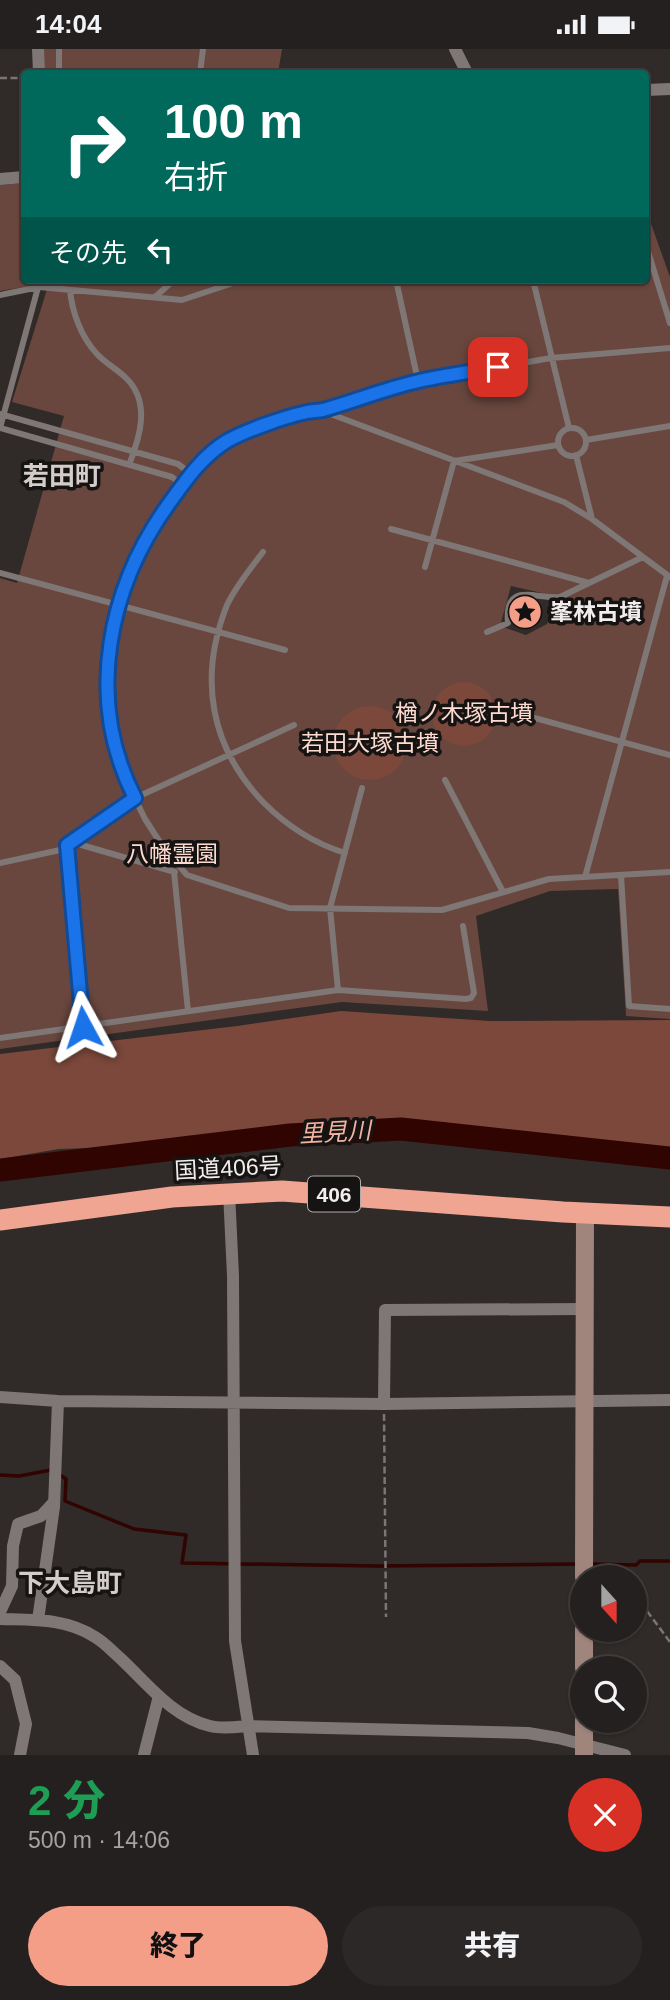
<!DOCTYPE html>
<html lang="ja">
<meta charset="utf-8">
<style>
body{margin:0;font-family:Arial,"Noto Sans JP",sans-serif;background:#2c2828;color:#f1f3f6;height:100vh;display:flex;flex-direction:column;font-size:26px;white-space:nowrap}
*{box-sizing:border-box;margin:0}
p{font-size:23px;color:#a3a3a4}
.icon{flex:none;width:38px;height:38px;fill:none;stroke:currentColor;stroke-width:2;stroke-linecap:round;stroke-linejoin:round}
.map{position:relative;height:1706px;overflow:hidden}
.sheet{display:flex;flex-direction:column;background:#24201f;flex:1}
.sheet>*{flex:none}
.hud{position:absolute;left:21px;top:21px;width:628px;height:214px;border-radius:7px;box-shadow:0 2px 5px #0004,0 0 0 2px #413e3d;background:#00695c;color:#fff;overflow:hidden}
.needle{width:46px;rotate:159deg}
.fabs{position:absolute;left:570px;top:1516px;display:grid;gap:14px}
.fabs a{display:grid;place-items:center;width:77px;height:77px;border-radius:50%;background:#24201f;box-shadow:0 2px 5px #0004,0 0 0 2px #413e3d;font-size:35px}
.pin{position:absolute;display:grid;place-items:center;width:60px;height:60px;color:#fff;margin:-30px;border-radius:14px;box-shadow:0 4px 10px #0006}
.me{position:absolute;width:77px;margin:-38px;rotate:355deg;stroke-linejoin:round;filter:drop-shadow(0 0 5px #0008)}
.turn{display:flex;align-items:center;gap:24px;height:147px;padding:0 28px;font-size:32px}
.turn .icon{width:91px;height:91px;stroke-width:2.5}
.turn b{display:block;font-size:49px;line-height:60px}
.then{display:flex;align-items:center;height:66px;padding:0 28px;background:#0003;gap:14px;font-size:26px}
.round{display:grid;place-items:center;flex:none;width:74px;height:74px;border-radius:37px;background:#2c2828}
.headline{display:flex;align-items:center;justify-content:space-between;height:119px;padding:0 28px}
h1{font-size:42px;font-weight:800;line-height:52px;color:#1e9e55}
.action{display:flex;gap:14px;margin-top:auto;padding:14px 28px}
.action a{flex:1;height:80px;border-radius:42px;background:#f49e87;color:#111;font-size:28px;font-weight:800;line-height:80px;text-align:center}
.action a+a{background:#2c2828;color:#f1f3f6}
.status{display:flex;justify-content:space-between;align-items:center;height:49px;padding:0 35px;background:#24201f;direction:ltr}
.status svg{height:19px;fill:currentColor}
.map>svg:first-child{display:block}
.green{fill:#69473e;fill-rule:evenodd}
.forest{fill:#7b483b}
.lines{fill:none;stroke-linecap:round;stroke-linejoin:round}
.stream{stroke:#300400;stroke-width:3.5}
.river{stroke:#300400;stroke-width:23}
.path{stroke:#7b7675;stroke-width:2.5;stroke-dasharray:7 3.5;stroke-linecap:butt}
.lane{stroke:#7e7775;stroke-width:6}
.street{stroke:#7e7775;stroke-width:12}
.secondary{stroke:#a0857d;stroke-width:18}
.highway{stroke:#efa591;stroke-width:21}
.route-casing{stroke:#114b97;stroke-width:18}
.route{stroke:#1a73e8;stroke-width:12}
.labels{text-anchor:middle;dominant-baseline:central;stroke-width:7;stroke-linejoin:round;paint-order:stroke}
.shield{fill:#161313;stroke:#afacab;stroke-width:2}
.shield-label{font-size:21px;font-weight:bold;fill:#f1edec}
.poi-label{font-size:23px;font-weight:bold;fill:#f1edec;stroke:#161313;text-anchor:start}
.park-label{font-size:23px;fill:#fddad0;stroke:#161313}
.street-label{font-size:23px;fill:#f1edec;stroke:#161313}
.water-label{font-size:24px;font-style:italic;fill:#f5b2a0;stroke:#161313}
.quarter-label{font-size:26px;font-weight:bold;fill:#d3ccca;stroke:#161313}
</style>
<div class="status"><b>14:04</b><svg viewBox="0 0 49 12"><path d="M0 12V9h3v3zM5 12V6h3v6zM10 12V3h3v9zM15 12V0h3v12zM26 1h20v11H26zM47 4h2v5h-2z"/></svg></div>
<div class="map">
<svg width="670" height="1706" viewBox="0 0 670 1706">
<rect width="100%" height="100%" fill="#302a29"/>
<path class="green" d="M43,0H282L278,24H44Z
M24,134V231H646V169L650,172L670,228V970L626,967L618,840L550,842L476,867L488,962L342,953L0,1000V529L17,534L64,367L12,353L49,234L0,242V136ZM511,537L560,548L553,558L547,575L526,586L500,577Z"/>
<path class="forest" d="M432 665a32 32 0 1 1 64 0a32 32 0 1 1-64 0Z
M333 694a37 37 0 1 1 74 0a37 37 0 1 1-74 0Z
M341,962L490,972L670,971V1099L651,1101L547,1085L407,1076L342,1081L273,1083L213,1095L59,1100L0,1110V1005L237,977Z"/>
<g class="lines">
<path class="stream" d="M57,1424L66,1430L65,1452L134,1480L186,1486L182,1514L377,1517L579,1515
M0,1426L19,1427L51,1421
M590,1515L636,1516L640,1512H670"/>
<path class="river" d="M0,1121L290,1086L401,1080L670,1109"/>
<path class="path" d="M0,29H24
M646,124L649,147L647,162H646
M384,1365L386,1568
M647,1562L670,1593"/>
<path class="lane" d="M59,0V24
M200,24L203,0
M646,196L670,274
M396,231L418,332
M533,231L569,379
M70,241C72,263 81,288 97,305C105,314 117,320 126,329C151,353 140,388 129,416
M0,246L39,238L182,251L242,231
M155,248L174,231
M322,361L418,332L551,309L670,299
M0,365L178,415L191,425
M558 393a14 14 0 1 1 28 0a14 14 0 1 1-28 0Z
M0,379L172,428L182,436
M0,379L40,231
M586,391L670,377
M576,406L592,470
M391,480L589,534
M263,503C250,520 236,537 227,556C198,629 210,698 264,754C288,778 313,794 345,804
M425,518L454,412L558,396
M0,524L285,601
M670,528L592,470L564,453L328,364L319,362L301,364L246,384L229,391L213,401L191,425L166,458L145,490L132,515L118,555L109,604V662L116,699L128,735L145,770L165,801L187,826L289,859L442,861L549,830L670,823
M487,583L508,574C504,532 535,550 560,548L643,508
M506,661L670,706
M445,731L503,843
M71,793L175,823
M67,796L83,978
M0,814L60,801L135,749L294,676
M174,823L188,962
M621,826L629,957L670,960
M585,828L667,527
M338,941L330,859L362,739
M0,989L338,941L466,950L471,949L474,944L463,877"/>
<path class="street" d="M38,0L39,24
M455,0L467,24
M646,41L670,40
M0,130L24,128
M229,1143L233,1227L235,1592L253,1706
M0,1348L58,1352L384,1355L670,1351
M384,1355L385,1261L584,1260
M0,1563L12,1537L13,1497L18,1475L41,1467L54,1453
M0,1570C33,1571 66,1569 95,1588C104,1593 112,1602 120,1609C147,1634 172,1668 210,1677C222,1680 236,1678 248,1677L528,1684L558,1689L625,1706
M38,1571L54,1458L58,1352
M0,1617L15,1631L26,1675L20,1706
M144,1706L159,1647"/>
<path class="secondary" d="M584,1528L585,1164
M584,1580V1619
M584,1706V1671"/>
<path class="highway" d="M0,1171L172,1148L282,1142L563,1163L670,1168"/>
</g>
<g class="lines">
<g class="route-casing">
<path id="route" d="M83,978L67,796L135,749C84,649 108,536 173,449C188,428 204,406 227,392C247,381 284,368 307,363C312,362 317,362 323,361C355,352 387,339 419,332C445,326 472,323 498,318"/>
</g>
<use href="#route" class="route"/>
</g>
<defs>
<g id="sight-disc" transform="scale(1.75)"><circle r="9.5" fill="#f49e87" stroke="#161313"/><path d="M0-6L1.8-2.2L6-1.7L2.9 1.2L3.7 5.4L0 3.3L-3.7 5.4L-2.9 1.2L-6-1.7L-1.8-2.2Z" fill="#111"/></g>
</defs>
<g fill-rule="evenodd">
<use href="#sight-disc" x="525" y="563"/>
</g>
<g class="labels">
<rect class="shield" x="308" y="1127.5" width="52" height="35" rx="5"/>
<g class="shield-label">
<text x="334" y="1145">406</text>
</g>
<g class="poi-label">
<text x="550" y="563">峯林古墳</text>
</g>
<g class="park-label">
<text x="464" y="664">楢ノ木塚古墳</text>
<text x="370" y="694">若田大塚古墳</text>
<text x="172" y="805">八幡霊園</text>
</g>
<g class="street-label">
<text transform="translate(228 1119) rotate(-3)">国道406号</text>
</g>
<g class="water-label">
<text transform="translate(335 1083) rotate(-3)">里見川</text>
</g>
<g class="quarter-label">
<text x="62" y="427">若田町</text>
<text x="70" y="1534">下大島町</text>
</g>
</g>
</svg>
<div class="fabs">
<a><svg class="needle" viewBox="-14 -14 28 28"><path d="M0-13l5 13h-10z" fill="#e53935"/><path d="M0 13l5-13h-10z" fill="#a3a3a4"/></svg></a>
<a><svg class="icon" aria-label="search" viewBox="0 0 24 24"><circle cx="10" cy="10" r="6"/><path d="M15 15l6 6"/></svg></a>
</div>
<div class="pin" style="left:498px;top:318px;background:#d93025"><svg class="icon" aria-label="arrive" viewBox="0 0 24 24"><path d="M6 21V4h12l-3 4 3 4H6"/></svg></div>
<svg class="me" style="left:83px;top:978px" viewBox="-20 -20 40 40"><path d="M0-17L14 15 0 8-14 15z" fill="#1a73e8" stroke="#fff" stroke-width="4"/></svg>
<div class="hud">
<div class="turn"><svg class="icon" aria-label="right" viewBox="0 0 24 24"><path d="M7 20v-9h11M14 6l5 5-5 5"/></svg><div><b>100 m</b>右折</div></div>
<div class="then">その先<svg class="icon" aria-label="left" viewBox="0 0 24 24"><path d="M17 20v-9H6M10 6l-5 5 5 5"/></svg></div>
</div>
</div>
<section class="sheet">
<div class="headline"><div><h1>2 分</h1><p>500 m · 14:06</p></div><a class="round" style="background:#d93025;color:#fff"><svg class="icon" aria-label="close" viewBox="0 0 24 24"><path d="M6 6l12 12M18 6L6 18"/></svg></a></div>
<div class="action"><a>終了</a><a>共有</a></div>
</section>
